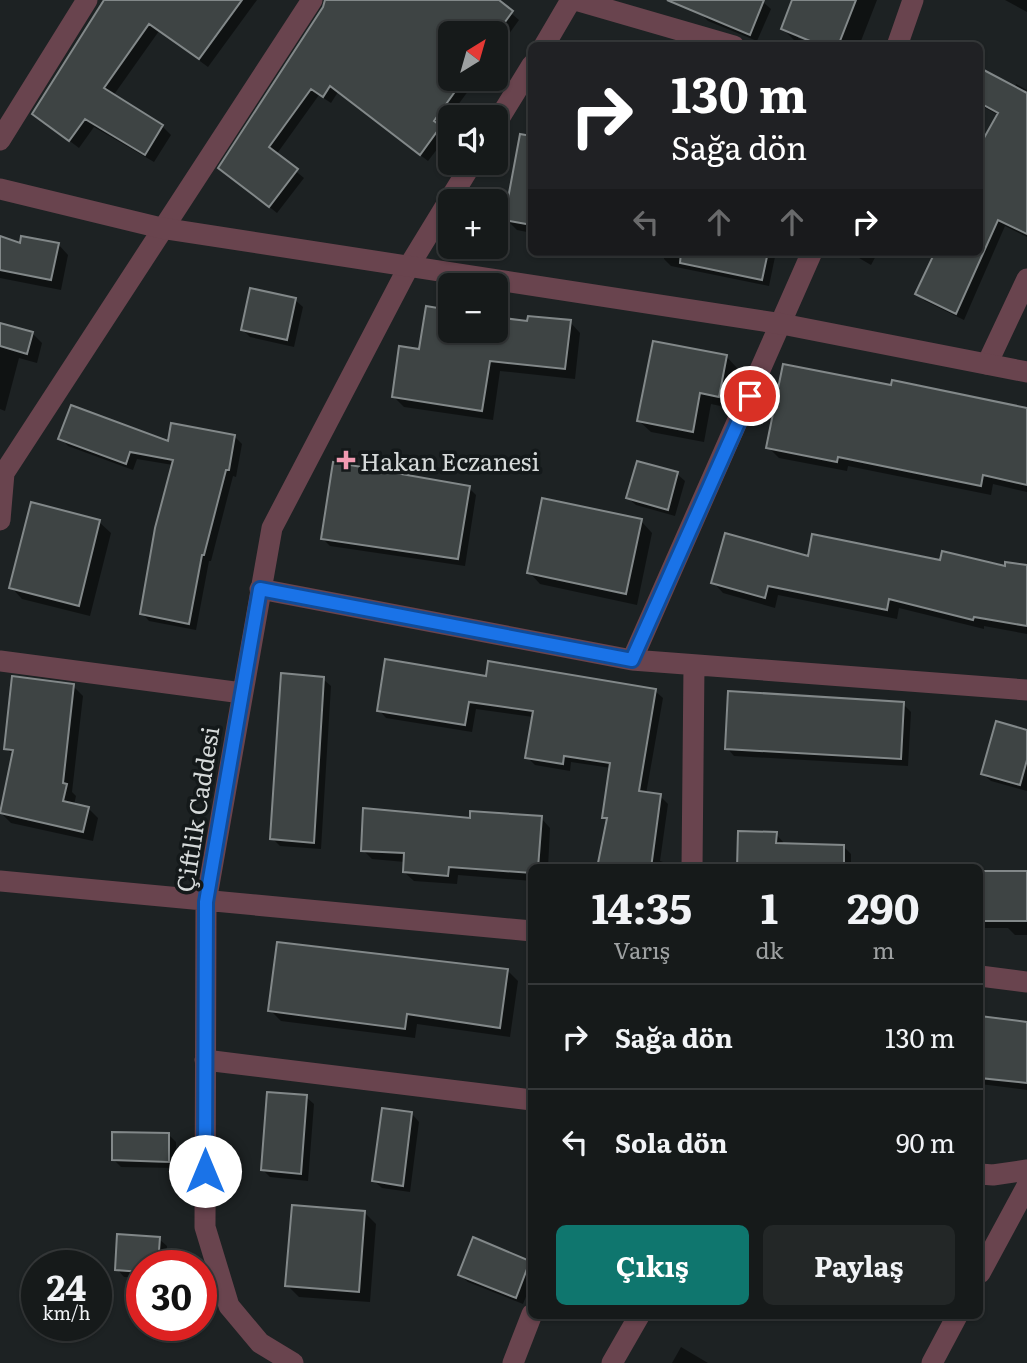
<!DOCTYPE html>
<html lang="tr">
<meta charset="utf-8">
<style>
body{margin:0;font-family:Literata,serif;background:#232727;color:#f1f3f6;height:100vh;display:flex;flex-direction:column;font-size:26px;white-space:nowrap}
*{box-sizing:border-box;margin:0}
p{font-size:23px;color:#9ea1a2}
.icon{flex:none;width:38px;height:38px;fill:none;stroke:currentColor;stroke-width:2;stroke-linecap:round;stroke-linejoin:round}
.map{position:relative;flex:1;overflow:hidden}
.details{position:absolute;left:528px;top:864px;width:455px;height:455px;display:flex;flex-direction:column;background:#161a1a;border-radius:10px;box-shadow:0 2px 5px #0004,0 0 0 2px #353839}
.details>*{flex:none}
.hud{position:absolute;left:528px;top:42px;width:455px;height:214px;border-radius:10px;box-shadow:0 2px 5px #0004,0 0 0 2px #353839;background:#202124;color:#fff;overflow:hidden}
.needle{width:46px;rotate:37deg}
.fabs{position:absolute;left:438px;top:21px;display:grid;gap:14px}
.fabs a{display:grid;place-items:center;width:70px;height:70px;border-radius:10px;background:#161a1a;box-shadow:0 2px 5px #0004,0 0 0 2px #353839;font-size:35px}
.speed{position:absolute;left:21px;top:1250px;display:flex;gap:14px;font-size:35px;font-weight:700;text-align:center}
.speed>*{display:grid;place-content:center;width:91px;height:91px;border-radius:50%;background:#161a1a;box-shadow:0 2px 5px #0004,0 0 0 2px #353839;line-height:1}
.speed small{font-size:18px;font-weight:400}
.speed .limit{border:10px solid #d22;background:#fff;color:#111}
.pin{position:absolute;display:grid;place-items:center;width:60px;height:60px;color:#fff;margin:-30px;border:4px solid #fff;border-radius:50%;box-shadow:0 2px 7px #0007}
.me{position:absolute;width:77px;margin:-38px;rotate:0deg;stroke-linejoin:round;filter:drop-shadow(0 0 5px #0008)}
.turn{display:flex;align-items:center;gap:24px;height:147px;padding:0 28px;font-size:32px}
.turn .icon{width:91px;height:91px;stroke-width:2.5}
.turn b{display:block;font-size:49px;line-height:60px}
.lanes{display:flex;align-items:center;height:66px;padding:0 28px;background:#0003;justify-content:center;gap:35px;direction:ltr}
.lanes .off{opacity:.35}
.eta{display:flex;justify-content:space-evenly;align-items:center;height:119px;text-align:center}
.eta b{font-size:42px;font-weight:700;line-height:49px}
.button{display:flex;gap:14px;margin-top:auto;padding:14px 28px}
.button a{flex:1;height:80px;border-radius:10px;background:#0f766e;color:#fff;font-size:28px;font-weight:700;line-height:80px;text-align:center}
.button a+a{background:#232727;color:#f1f3f6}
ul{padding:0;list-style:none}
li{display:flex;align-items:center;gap:21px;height:105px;padding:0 28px;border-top:2px solid #353839}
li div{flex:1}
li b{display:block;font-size:26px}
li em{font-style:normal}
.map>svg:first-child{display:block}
.shadow{fill:#0007}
.building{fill:#3e4444;stroke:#828889;stroke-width:2}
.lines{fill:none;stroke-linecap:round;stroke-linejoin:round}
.minor{stroke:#69444e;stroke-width:21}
.tertiary{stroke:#69444e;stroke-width:21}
.route-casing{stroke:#114b97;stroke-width:18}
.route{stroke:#1a73e8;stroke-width:12}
.poi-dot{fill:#f19ab1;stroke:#14191a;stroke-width:2.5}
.labels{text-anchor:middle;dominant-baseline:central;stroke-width:7;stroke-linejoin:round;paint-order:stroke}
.poi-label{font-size:24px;fill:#d5d9d9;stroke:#14191a;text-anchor:start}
.street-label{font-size:24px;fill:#d5d9d9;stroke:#14191a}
</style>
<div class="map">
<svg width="1027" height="1363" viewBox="0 0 1027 1363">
<rect width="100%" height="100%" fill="#1d2223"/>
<path class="shadow" d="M106,0H257L208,67L159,31L113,96L162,126L171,135L154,162L94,127L79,148L34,114Z
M326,0H496L519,20L495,53V33H450V79H477L441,128L448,135L428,161L338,92L331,103L319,95L276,155L304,178L277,213L220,168L325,8Z
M707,0L763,2L771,9L757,41L708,21L701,14Z
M794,0H877L859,46H827L798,34V38L817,46L798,44L783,29Z
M1005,0H1027V12Z
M980,70L1014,88L1016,84L1027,90V237L1005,226L964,320L925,301L917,294L937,252H980V158L1000,116L980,105Z
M532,151V233L517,230L506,219Z
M0,238L21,246L58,244L68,255L61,290L0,278Z
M665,252H776L769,286L671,266L664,259Z
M849,252H878L871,265Z
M295,300L303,307L294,347L250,337L242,329Z
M570,322L580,333L575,379L500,371L493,420L404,407L393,396L421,351L450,331H495L528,323Z
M0,324L32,333L42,343L37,363L19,358L5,411L0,409Z
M726,356L737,368L730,408L711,404L704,442L651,432L639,421Z
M893,387L1027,411V492L993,484L991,495L848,466L847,471L779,458L768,447Z
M234,436L242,444L236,477L233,476L211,561H209L196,630L149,621L142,613L173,465L137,459L133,470L68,446L61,438L169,444Z
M677,474L685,481L675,516L636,505L628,498Z
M469,488L476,495L465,566L330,546L322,538Z
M641,521L652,533L637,605L540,584L529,572Z
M99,522L111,533L90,616L22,599L11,587Z
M809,559L1027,567V634L984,626V629L899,608L897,619L778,595L775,608L723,593L713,582Z
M488,678L655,691L663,698L646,794L660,796L668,804L660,861L666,863L672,868H599L608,821L604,817L611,768L571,762L570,771L535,765L527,757L533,717L476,709L472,732L386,718L379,710Z
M323,679L331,686L321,849L280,846L272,838Z
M73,686L83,696L72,792L76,796L74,805L88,808L98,818L93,841L11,823L1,813L14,756L6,748Z
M903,704L911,712L908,766L734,756L727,748Z
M1027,732V791L991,781L983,774Z
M541,818L550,828L548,868H532V881L458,875L457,884L414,881L404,872L405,862L372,859L363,850L472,820Z
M776,834L783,842V845L844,847L851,854V868H739Z
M951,867H982L987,873H1027V935H1015L1008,928H980V868Z
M507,970L518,981L510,1037L417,1024L415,1038L281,1021L270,1010Z
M980,1018L1027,1024V1090L980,1084Z
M306,1097L314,1104L308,1181L270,1177L263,1170Z
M412,1114L419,1122L410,1192L382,1188L374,1181Z
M169,1135L176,1142V1168L121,1167L113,1159Z
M365,1213L376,1224L370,1302L299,1297L287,1285Z
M159,1239L167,1246L166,1265H142V1278L124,1277L117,1269Z
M529,1262L532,1265V1282L523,1304L468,1282L460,1275Z
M681,1347L708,1363H672Z"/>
<path class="building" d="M104,0H242L199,59L149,24L104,88L163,125L145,155L85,119L69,141L32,114Z
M325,0H499L513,11L497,33H450V79H464L434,121L441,126L420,155L330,86L323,97L311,89L269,147L298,169L269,207L218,168L323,7Z
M667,0H764L750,35Z
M792,0H856L838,46H822L781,29Z
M980,68L1027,93V234L998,220L956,314L915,294L935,252H980V145L998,113L980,103Z
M520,134L532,136V225L504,220Z
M0,236L20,243L21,236L59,243L51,280L0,270Z
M681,252H768L762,280L680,263Z
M250,288L296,298L287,340L241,330Z
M426,306L450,310V331H495V317L527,321L528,316L571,320L565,369L490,361L482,411L392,397L399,346L419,349Z
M0,323L33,332L27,354L0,346Z
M653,341L727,355L719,397L700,393L693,432L637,421Z
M783,364L891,385L892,380L1027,408V485L983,475L981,486L838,457L837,462L766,448Z
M71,405L168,441L171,423L235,435L229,470H226L204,555H202L189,624L140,614L155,528L173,460L130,452L126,464L58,439Z
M637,461L678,472L668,510L626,498Z
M333,462L470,486L458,559L321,539Z
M542,498L642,519L626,594L527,573Z
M31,502L100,520L79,606L9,588Z
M725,533L808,556L812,534L940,560L942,551L1005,566V562L1027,565V626L974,617L973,620L889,599L887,610L768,586L765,598L711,583Z
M385,659L486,676L488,661L656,689L639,791L661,794L651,868H597L607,818H602L610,763L564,756L563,764L525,758L533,711L469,702L465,725L377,711Z
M281,673L324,677L314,843L270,839Z
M12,676L74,684L63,783L67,784L63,801L89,807L83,832L0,813L13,750L4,749Z
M728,691L904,702L901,759L725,749Z
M996,721L1027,730V760L1020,785L981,774Z
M363,808L470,818V811L542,816L538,868H532V873L449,867L448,876L403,872L404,853L361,851Z
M738,831L777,832L776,843L844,845V868H737Z
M980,871H1027V921H980Z
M277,942L508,969L500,1028L407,1014L405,1029L268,1011Z
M980,1016L1027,1022V1083L980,1078Z
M267,1092L307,1095L301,1174L261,1170Z
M382,1108L412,1112L403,1186L372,1181Z
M112,1132L169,1133V1162L112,1160Z
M292,1205L365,1211L359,1292L285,1286Z
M117,1234L160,1237L158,1265H142V1272L115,1270Z
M473,1237L530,1261L516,1298L458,1275Z"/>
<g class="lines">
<path class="minor" d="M575,0L734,46
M544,46L571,0
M897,46L913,0
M495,125L532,65
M0,140L87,0
M987,364L1027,279
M0,520L4,473L312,0
M260,589L632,660L1027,690
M632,660L812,252
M0,661L242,693
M692,868L694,665
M0,881L532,931
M980,976L1027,982
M205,1060L532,1100
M980,1174L993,1175L1027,1170
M980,1273L1027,1186
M293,1363L260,1343L229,1306L205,1227L206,902L272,528L409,266L472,163
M513,1363L532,1314
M612,1363L639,1316
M932,1363L957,1316"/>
<path class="tertiary" d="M0,189L161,228L782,324L1027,372"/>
</g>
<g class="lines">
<g class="route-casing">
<path id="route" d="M205,1171L206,902L260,589L632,660L750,396"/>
</g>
<use href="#route" class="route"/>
</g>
<path class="poi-dot" d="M342.5 449.5h7v7h7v7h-7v7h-7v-7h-7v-7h7z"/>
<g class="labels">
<g class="poi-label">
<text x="360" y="460">Hakan Eczanesi</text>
</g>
<g class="street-label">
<text transform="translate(196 809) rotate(-81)">Çiftlik Caddesi</text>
</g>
</g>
</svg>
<div class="fabs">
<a><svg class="needle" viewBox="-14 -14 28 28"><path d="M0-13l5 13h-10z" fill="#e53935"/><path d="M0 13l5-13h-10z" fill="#9ea1a2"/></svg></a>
<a><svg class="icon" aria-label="sound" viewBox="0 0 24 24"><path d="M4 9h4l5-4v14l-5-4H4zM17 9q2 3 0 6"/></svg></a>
<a>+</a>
<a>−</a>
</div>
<div class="speed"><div>24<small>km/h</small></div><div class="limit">30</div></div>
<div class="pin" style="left:750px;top:396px;background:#d93025"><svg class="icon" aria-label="arrive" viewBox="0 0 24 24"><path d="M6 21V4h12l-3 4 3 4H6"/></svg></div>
<svg class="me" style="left:205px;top:1171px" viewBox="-20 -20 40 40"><circle r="19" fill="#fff"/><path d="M0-13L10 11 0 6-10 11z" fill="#1a73e8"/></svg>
<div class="hud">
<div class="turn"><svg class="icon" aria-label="right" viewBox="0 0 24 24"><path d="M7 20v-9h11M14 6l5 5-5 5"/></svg><div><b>130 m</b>Sağa dön</div></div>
<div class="lanes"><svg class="icon off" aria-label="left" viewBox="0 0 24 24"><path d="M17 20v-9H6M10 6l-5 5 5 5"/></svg><svg class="icon off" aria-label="ahead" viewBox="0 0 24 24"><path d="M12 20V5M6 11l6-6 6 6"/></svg><svg class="icon off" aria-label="ahead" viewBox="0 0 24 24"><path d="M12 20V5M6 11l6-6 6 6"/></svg><svg class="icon" aria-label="right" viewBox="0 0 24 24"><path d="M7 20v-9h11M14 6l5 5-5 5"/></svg></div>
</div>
<section class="details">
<div class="eta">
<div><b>14:35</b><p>Varış</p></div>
<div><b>1</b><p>dk</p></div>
<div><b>290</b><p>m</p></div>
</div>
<ul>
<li><svg class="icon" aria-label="right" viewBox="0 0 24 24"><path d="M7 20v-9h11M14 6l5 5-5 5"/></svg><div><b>Sağa dön</b></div><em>130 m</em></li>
<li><svg class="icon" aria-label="left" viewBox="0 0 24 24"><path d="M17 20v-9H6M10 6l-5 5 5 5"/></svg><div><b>Sola dön</b></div><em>90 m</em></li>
</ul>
<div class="button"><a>Çıkış</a><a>Paylaş</a></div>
</section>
</div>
